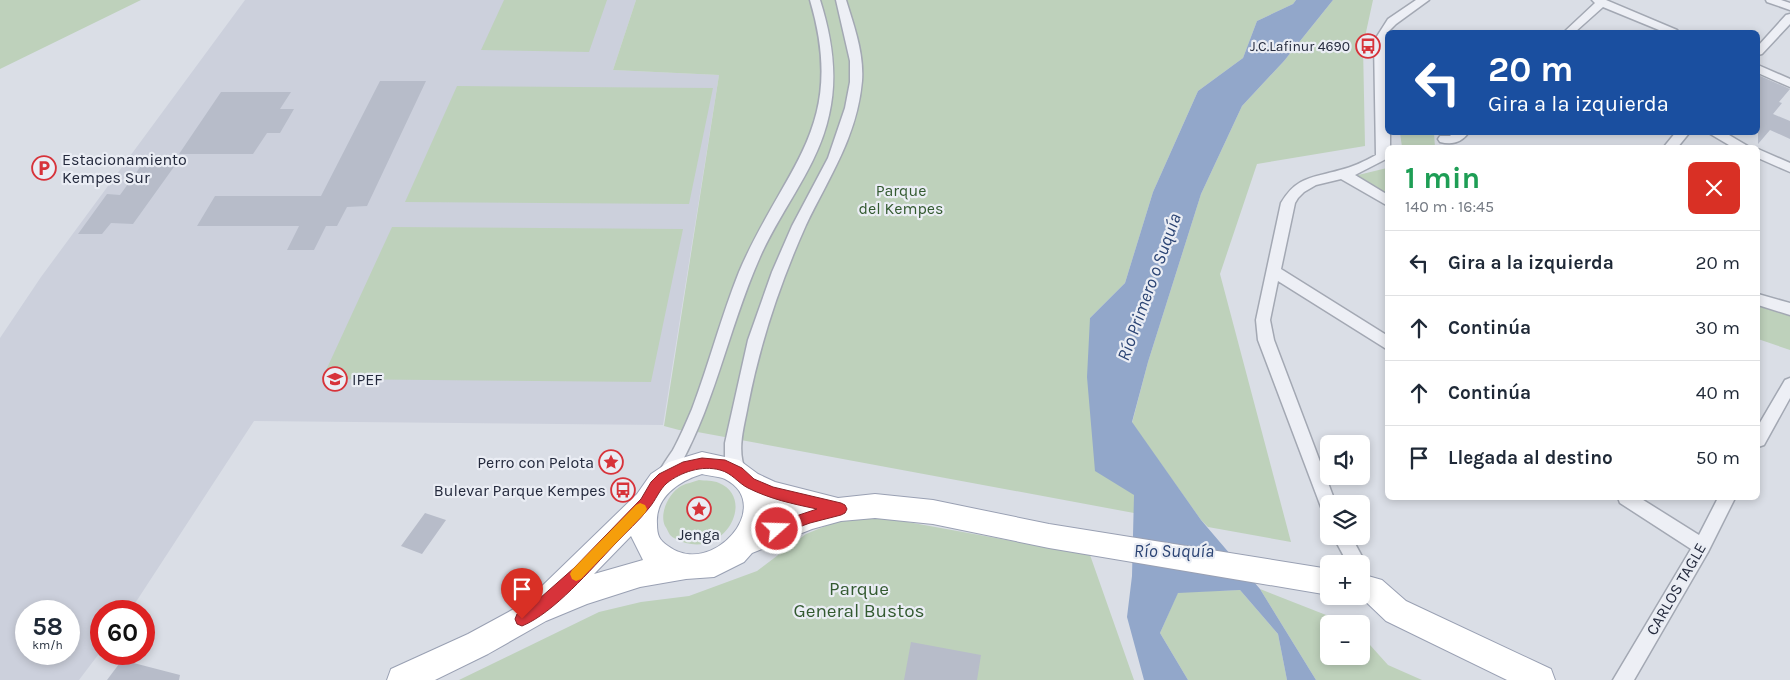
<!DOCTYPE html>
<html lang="es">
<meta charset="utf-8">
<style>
body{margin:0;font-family:Karla,sans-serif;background:#f6f6f7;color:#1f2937;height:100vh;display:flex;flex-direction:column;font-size:19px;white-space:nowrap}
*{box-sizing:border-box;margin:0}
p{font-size:16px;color:#747a83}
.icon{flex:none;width:28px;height:28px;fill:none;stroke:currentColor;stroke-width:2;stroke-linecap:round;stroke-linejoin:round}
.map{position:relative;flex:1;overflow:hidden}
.sheet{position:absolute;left:1385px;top:145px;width:375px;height:355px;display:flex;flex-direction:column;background:#fff;border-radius:8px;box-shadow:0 2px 8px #0003}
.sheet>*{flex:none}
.hud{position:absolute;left:1385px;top:30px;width:375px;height:105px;border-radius:8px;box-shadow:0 2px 8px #0003;background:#1a4fa0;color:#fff;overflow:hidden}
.buttons{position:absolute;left:1320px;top:435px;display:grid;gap:10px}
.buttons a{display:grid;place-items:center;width:50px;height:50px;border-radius:8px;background:#fff;box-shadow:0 2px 8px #0003;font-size:25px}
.speed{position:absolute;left:15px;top:600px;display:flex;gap:10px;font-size:25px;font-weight:700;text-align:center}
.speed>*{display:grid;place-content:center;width:65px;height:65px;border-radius:50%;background:#fff;box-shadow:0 2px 8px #0003;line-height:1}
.speed small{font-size:12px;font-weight:400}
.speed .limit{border:8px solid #d22;background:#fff;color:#111}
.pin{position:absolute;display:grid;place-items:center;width:42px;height:42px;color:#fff;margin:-51px -21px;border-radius:50% 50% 50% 0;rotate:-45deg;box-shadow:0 0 5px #0007}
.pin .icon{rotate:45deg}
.me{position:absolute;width:55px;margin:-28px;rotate:70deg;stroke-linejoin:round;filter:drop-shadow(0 0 4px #0008)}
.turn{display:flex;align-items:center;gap:18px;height:105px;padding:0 20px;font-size:22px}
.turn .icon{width:65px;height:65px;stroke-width:2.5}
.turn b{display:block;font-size:35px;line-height:42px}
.round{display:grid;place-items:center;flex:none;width:52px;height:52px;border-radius:8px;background:#f6f6f7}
.headline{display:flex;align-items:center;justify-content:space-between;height:85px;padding:0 20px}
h1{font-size:30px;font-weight:700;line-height:38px;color:#1e9e55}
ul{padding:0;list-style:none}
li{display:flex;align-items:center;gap:15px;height:65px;padding:0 20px;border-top:1px solid #e0e1e3}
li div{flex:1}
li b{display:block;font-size:19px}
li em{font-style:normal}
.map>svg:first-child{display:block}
.built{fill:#ccd0dc;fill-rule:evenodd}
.green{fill:#bed1bb}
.water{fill:#92a7ca}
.building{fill:#b7bcc9}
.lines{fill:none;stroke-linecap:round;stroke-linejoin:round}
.minor-casing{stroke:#a3a8b3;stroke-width:3}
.primary-casing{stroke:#99a0b3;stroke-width:2}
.minor{fill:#edeff5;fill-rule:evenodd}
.primary{fill:#fff;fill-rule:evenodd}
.route{fill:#d7333a;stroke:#8c2126}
.slow{fill:#f59e0b}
.labels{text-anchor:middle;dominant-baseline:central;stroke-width:4.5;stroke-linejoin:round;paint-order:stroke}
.far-poi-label{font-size:14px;fill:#242a3d;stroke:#eaedf4;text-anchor:end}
.poi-label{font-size:16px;fill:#242a3d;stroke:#eaedf4;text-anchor:start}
.park-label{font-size:16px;fill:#335a30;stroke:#eaedf4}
.street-label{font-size:16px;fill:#242a3d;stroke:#eaedf4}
.water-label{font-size:18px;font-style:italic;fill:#2b4474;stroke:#eaedf4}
.near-park-label{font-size:19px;fill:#335a30;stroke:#eaedf4}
</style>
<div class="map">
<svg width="1790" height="680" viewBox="0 0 1790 680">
<rect width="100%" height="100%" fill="#dadee6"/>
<path class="built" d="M245,0H636L613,70L719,75L663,425L254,421L130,611H101V651L79,680H0V338L41,277ZM26,611H69V654H26Z"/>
<path class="green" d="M0,0H141L0,69Z
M504,0H607L589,52L481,50Z
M636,0H1296L1293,4L1257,21L1243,58L1198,91L1153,192L1125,283L1090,318L1134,495V513L692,431L679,430L664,426L719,75L613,70Z
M1333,0H1373L1363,46L1365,146L1257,164L1220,274L1291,542L1208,527L1201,520L1132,423L1148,362L1201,194L1242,106L1284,61Z
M457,86L713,88L689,204L405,202Z
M1400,133H1434L1435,147H1402Z
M1387,168V196L1354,176Z
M392,227L683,229L651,382L322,379Z
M1758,306L1790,316V350L1758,339Z
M699,480C705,481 713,480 719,483C758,499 722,565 674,538C669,536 668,530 665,526C659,513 669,493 681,486C687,483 694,482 699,480Z
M862,518L891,519L1090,555L1134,680H459L599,612L641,602L689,596L757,571L806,534L838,521Z
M1260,589L1349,624H1329V656H1361V635L1388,665L1422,680H1316Z
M1240,590L1278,634L1287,680H1188L1160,633L1178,592Z"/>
<path class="water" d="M1296,0H1333L1284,61L1242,106L1201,194L1148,362L1132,422L1201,520L1260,589L1316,680H1287L1278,634L1240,590L1178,593L1160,633L1188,680H1144L1127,617L1132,576L1134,495L1095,471L1087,377L1090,318L1125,283L1153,192L1198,91L1243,58L1257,21L1293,4Z"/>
<path class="building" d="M1758,75L1790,89L1779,102L1782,103L1773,114L1790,121V139L1770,130L1758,144Z
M380,81H426L367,206L347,207L337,226H326L314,250H287L299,226H197L215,196H321Z
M221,92H291L280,109H294L280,133H267L253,154H179Z
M143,163L176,164L133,224L111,223L102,234H78L107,194L120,195Z
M425,513L446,520L422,554L401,546Z
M911,642L981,655L977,680H904Z
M122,660L180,675L179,680H107Z"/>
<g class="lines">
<g class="minor-casing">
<path id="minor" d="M810,0H820C832,38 838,76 829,115C818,167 781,209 760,257C727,331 714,412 671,481L665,483L659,481L657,476C661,467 667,459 673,450C680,437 686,423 692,409C709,364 721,317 739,272C784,166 848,128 810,0Z
M836,0H846C854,26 864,53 862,81C857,137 829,177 806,225C780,283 760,343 748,405C744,428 736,450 746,472L744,477L738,479L732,477L725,458V443L748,340L772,272L792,226L828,158L845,108L850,82V61Z
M1416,0H1429L1396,24L1388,32L1386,41L1388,132H1390V148H1388V158L1355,175L1388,195V206L1341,179L1316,185L1304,192L1298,198L1295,203L1281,269L1388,336V350L1278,281L1270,320L1274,340L1336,504H1329V514L1323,512L1321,507L1258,340L1256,320L1281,203C1297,176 1313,178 1340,170C1353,167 1365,161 1376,155L1374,41L1388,19Z
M1592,0H1606L1677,30L1679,32H1664L1603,7L1575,32H1564L1595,3Z
M1766,0H1781L1790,3V10L1767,2Z
M1790,14V24L1762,54L1758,55V46L1786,15Z
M1758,65L1790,79V87L1758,73Z
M1454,132H1469C1461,143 1452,145 1440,142L1438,139L1440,136H1450Z
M1676,132H1690L1677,148H1663Z
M1707,132H1724L1751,148H1734Z
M1758,149L1790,163V172L1758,158Z
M1758,294L1790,303V315L1758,305Z
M1790,378V398L1764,445L1758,447V426L1785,380Z
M1618,498H1640L1699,535L1718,498H1735L1708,552L1634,680H1613L1691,549L1620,503Z
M1333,536H1351L1366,564L1363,570L1361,571V564H1348Z"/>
</g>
<g class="primary-casing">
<path id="primary" d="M702,452L739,460L758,474L775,482L838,498L875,494L933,500L1049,524L1329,569V595L1049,548L933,524L875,518L841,521L812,529L752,553L744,562L714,577L686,579L640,587L587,604L546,621L488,654L435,680H387L391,669L468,634L536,597L540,588L637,494L651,474L669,462ZM702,474C709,476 718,476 725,479C776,505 712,579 668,546C659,540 657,535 657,524C655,497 679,481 702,474ZM769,504L771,505L795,511L768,521ZM631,536L643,560L594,574Z
M1361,574L1382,580L1406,601L1551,669L1555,680H1507L1386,621L1365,601L1351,596H1361Z"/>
</g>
<use href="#minor" class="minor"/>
<use href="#primary" class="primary"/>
</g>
<path class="route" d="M702,458L725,460L742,468L754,479L773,487L841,503L845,505L847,509L845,513L841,515L810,523L777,535L772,533L770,529L772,524L817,509C793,504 770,499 748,488C738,483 732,473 720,470C702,465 681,472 667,483C659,490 656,500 649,508C639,521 626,532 615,544C591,569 554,613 522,626L517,624L515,619L517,614L531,606L574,568L641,499L651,482L659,474L683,462Z"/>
<path class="slow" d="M640,503L645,505L647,509L645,513L581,579L576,581L572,579L570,574L572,570L636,505Z"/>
<defs>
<g id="bus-ring" transform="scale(1.25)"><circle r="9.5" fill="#eaedf4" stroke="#d7333a" stroke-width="1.5"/><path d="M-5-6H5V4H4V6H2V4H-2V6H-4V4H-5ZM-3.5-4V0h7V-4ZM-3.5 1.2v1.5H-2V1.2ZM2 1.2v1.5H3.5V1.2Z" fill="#d7333a"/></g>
<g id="parking-ring" transform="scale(1.25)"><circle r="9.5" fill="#eaedf4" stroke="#d7333a" stroke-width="1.5"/><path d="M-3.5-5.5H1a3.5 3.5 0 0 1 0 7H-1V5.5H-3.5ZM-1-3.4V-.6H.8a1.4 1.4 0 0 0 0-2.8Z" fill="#d7333a"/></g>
<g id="university-ring" transform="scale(1.25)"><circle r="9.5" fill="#eaedf4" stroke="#d7333a" stroke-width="1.5"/><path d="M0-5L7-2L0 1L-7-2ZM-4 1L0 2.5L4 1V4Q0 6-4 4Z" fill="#d7333a"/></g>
<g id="sight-ring" transform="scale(1.25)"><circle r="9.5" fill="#eaedf4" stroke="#d7333a" stroke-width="1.5"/><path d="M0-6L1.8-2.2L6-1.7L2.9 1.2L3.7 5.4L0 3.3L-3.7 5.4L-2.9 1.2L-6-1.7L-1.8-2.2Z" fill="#d7333a"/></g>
</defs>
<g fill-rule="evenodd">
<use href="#bus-ring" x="1368" y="46"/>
<use href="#parking-ring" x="44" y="168"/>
<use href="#university-ring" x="335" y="379"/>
<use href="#sight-ring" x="611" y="462"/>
<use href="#bus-ring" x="623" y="490"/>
<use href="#sight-ring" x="699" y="509"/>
</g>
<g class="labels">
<g class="far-poi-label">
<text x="1350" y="46">J.C.Lafinur 4690</text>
</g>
<g class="poi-label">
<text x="62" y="159">Estacionamiento<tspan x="62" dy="18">Kempes Sur</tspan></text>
<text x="352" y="379">IPEF</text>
<text x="594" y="462" text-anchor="end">Perro con Pelota</text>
<text x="606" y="490" text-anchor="end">Bulevar Parque Kempes</text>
<text x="699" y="534" text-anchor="middle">Jenga</text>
</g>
<g class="park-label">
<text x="901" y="190">Parque<tspan x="901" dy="18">del Kempes</tspan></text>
</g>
<g class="street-label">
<text transform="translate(1676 589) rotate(-60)">CARLOS TAGLE</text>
</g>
<g class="water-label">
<text transform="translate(1149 287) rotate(-70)">Río Primero o Suquía</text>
<text x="1174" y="551">Río Suquía</text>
</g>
<g class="near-park-label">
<text x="859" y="589">Parque<tspan x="859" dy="22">General Bustos</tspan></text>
</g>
</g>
</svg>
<div class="buttons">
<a><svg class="icon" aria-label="sound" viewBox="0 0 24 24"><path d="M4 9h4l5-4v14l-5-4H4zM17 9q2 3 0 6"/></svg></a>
<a><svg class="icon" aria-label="layers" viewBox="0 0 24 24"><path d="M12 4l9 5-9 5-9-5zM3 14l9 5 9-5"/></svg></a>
<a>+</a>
<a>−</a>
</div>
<div class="speed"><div>58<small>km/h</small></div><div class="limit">60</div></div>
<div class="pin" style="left:522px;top:619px;background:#d93025"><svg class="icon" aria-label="arrive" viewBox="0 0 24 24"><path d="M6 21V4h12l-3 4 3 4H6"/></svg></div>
<svg class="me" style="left:777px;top:529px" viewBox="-20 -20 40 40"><circle r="17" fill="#d7333a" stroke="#fff" stroke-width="3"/><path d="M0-11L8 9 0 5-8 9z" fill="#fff"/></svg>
<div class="hud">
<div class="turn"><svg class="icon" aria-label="left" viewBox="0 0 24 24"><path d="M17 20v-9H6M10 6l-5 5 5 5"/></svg><div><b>20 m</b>Gira a la izquierda</div></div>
</div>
<section class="sheet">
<div class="headline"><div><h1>1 min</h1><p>140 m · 16:45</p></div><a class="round" style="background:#d93025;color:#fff"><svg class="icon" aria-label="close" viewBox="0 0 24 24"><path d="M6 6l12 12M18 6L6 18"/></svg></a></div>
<ul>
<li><svg class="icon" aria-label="left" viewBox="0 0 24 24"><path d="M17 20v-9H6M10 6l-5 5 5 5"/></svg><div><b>Gira a la izquierda</b></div><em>20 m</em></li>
<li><svg class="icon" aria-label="ahead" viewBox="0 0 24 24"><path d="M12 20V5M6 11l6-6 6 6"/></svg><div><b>Continúa</b></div><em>30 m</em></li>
<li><svg class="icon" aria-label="ahead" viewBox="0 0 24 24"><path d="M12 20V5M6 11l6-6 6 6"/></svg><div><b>Continúa</b></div><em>40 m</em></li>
<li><svg class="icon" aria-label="arrive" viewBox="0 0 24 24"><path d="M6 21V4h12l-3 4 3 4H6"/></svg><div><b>Llegada al destino</b></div><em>50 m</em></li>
</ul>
</section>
</div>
